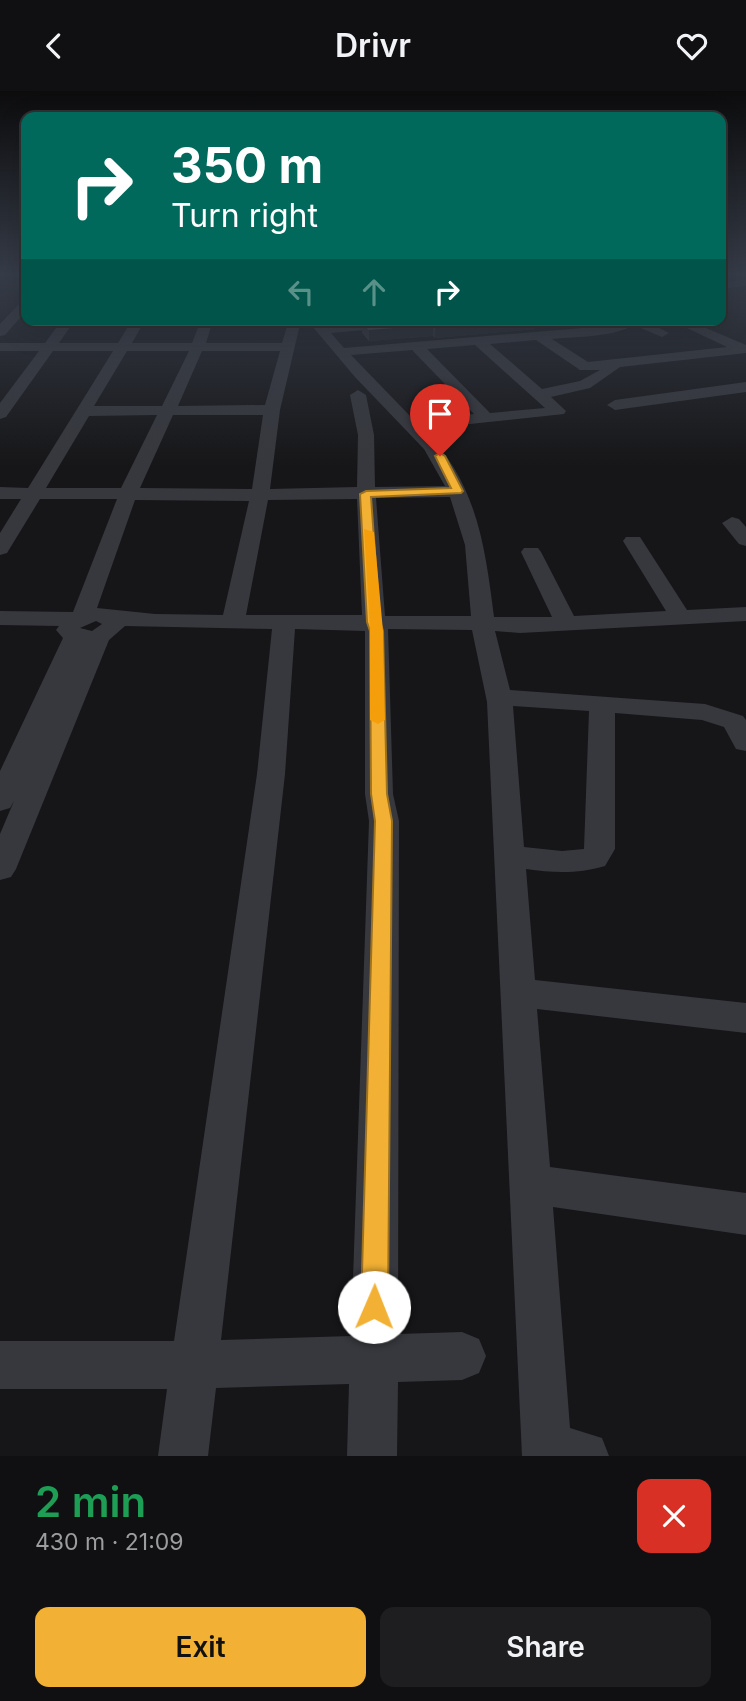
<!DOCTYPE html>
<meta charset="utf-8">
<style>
body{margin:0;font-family:Inter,sans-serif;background:#1e1e20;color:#f1f3f6;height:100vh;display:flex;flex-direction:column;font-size:26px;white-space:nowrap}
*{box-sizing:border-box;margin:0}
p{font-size:23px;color:#9c9d9f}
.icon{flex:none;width:38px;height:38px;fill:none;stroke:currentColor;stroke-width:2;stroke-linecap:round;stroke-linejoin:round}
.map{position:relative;height:1365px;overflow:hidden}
.panel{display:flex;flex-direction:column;background:#101012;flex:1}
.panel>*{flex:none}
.top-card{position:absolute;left:21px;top:21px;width:705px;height:214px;border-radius:14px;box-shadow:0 7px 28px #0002,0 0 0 2px #303032;background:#00695c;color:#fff;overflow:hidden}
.pin{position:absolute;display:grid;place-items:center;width:60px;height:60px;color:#fff;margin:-72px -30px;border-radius:50% 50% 50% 0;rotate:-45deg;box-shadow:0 0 7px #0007}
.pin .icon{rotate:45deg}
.me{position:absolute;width:77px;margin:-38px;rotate:1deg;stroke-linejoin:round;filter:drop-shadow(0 0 5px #0008)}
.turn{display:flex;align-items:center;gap:24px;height:147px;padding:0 35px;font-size:32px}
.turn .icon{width:91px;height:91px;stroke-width:2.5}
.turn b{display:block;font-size:49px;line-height:60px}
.lanes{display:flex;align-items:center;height:66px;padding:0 35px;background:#0003;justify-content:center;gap:35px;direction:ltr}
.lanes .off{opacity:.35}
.round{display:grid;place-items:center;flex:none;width:74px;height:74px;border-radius:14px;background:#1e1e20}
.overview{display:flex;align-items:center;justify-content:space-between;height:119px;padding:0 35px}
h1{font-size:42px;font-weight:600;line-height:52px;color:#1e9e55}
.primary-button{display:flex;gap:14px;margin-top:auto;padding:14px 35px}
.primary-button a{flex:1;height:80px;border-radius:14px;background:#f2b134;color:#111;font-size:28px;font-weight:600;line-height:80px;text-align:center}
.primary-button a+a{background:#1e1e20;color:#f1f3f6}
header{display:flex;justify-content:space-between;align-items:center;height:91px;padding:0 35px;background:#101012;font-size:32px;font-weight:600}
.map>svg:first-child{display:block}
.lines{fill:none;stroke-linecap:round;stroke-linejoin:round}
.minor{fill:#37383d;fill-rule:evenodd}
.wall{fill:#323236}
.shaded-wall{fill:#212124}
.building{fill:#3f3f44;stroke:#4f5156;stroke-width:2}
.route{fill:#f2b134;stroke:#9d7322;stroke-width:2}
.slow{fill:#f59e0b}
</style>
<header><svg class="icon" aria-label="back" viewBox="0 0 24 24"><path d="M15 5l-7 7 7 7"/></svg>Drivr<svg class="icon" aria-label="heart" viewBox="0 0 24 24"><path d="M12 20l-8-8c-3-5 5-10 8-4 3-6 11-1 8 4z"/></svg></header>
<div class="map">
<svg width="746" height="1365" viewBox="0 0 746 1365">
<rect width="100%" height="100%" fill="#161618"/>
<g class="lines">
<path class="minor" d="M746,189V195L721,198V192Z
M26,209V220L5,244L0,245V233L22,210Z
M62,229H75L59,252H118L132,229H145L132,252H192L201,229H213L206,252H282L289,229H301L280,319L270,398L357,396L358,344L350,304L358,299L366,304L374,344L375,396L445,395L424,358L355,286L307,229H320L325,235L386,229H438L432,233L331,242L344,257L607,235L624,229H644L669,242L662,246L634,234C610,247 579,245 552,248L588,271L727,256L670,229H687L746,254V262L620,276L590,297L551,306L566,320L564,323L423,338C477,391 485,455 494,526H552L521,461L524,457H538L541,461L574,525L666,520L623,450L626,446H640L687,519L746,516V530L520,542L495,540L510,599L705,613L743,625L746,629V660L736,658L724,636L702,629L615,622V758L605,775C578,783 554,782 526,778L535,889L746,912V942L537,918L550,1076L746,1102V1144L553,1116L570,1337L602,1347L609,1365H522L487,611L472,539L388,538L393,703L399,730L398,1243L462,1241L479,1248L486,1265L479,1282L462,1289L398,1291L397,1365H347L349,1293L216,1297L208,1365H158L167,1298H0V1250H174L257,683L272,538L125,535L109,549L16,778L11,786L0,789V743L14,710L10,717L0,720V680L63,547L56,539L59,535L0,534V520L73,521L117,408H40L7,462L0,464V442L21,408H0V396L28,397L113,260H53L6,326L0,328V312L39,260H0V252H45ZM536,249L580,279H600L580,290L542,298L490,253ZM475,254L545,317L490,322L427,258ZM413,259V260L474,323L414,329L351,264ZM127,260H189L162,315H94ZM202,260H280L265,314L178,315ZM157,324L121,397H46L89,325ZM173,324H263L252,398L140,397ZM450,406L465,454L471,525H385L376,407ZM357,408L362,524H246L268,409ZM135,409L249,410L223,524L155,523L97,517ZM96,530L102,533L92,540L80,537ZM295,538L365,540V703L369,730L351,1245L221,1249L285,683ZM513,615L589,620L584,758L562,760L524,756Z
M746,291V301L615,319L607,314L615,309Z
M732,426L739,428L746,436V455L739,453L722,432Z"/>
</g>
<path class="wall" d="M374,229L535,238L435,247L433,245L369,250L362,242V230Z"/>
<path class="shaded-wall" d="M507,229H536L535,238L435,247L436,235Z
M433,233V245L369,250V238Z"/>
<path class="building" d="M374,229H507L436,235L433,233L369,238L362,230Z"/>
<linearGradient id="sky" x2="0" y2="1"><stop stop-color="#0c0c0d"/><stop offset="0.49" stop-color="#363c48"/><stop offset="1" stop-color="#363c48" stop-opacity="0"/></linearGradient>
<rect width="746" height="375" fill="url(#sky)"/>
<path class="route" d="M440,362L445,365L463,400L461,402L371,406L380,531L383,540L387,703L392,730L388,1216L384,1225L374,1229L365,1225L361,1216L375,730L371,703L370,540L367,531L360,403L366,400L451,397L435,365Z"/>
<path class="slow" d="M364,438L374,441L383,540L385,629L378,633L370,629V540Z"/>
</svg>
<div class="pin" style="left:440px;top:365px;background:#d93025"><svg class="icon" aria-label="arrive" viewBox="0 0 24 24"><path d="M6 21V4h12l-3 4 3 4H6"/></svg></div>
<svg class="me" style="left:374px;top:1216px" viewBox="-20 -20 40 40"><circle r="19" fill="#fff"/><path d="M0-13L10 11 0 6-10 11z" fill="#f2b134"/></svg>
<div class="top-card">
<div class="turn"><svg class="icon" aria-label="right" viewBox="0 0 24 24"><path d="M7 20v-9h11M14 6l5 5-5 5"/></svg><div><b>350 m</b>Turn right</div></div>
<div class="lanes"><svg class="icon off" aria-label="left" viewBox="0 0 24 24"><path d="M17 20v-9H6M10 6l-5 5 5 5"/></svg><svg class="icon off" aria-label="ahead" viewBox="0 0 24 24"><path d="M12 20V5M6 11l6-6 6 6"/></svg><svg class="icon" aria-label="right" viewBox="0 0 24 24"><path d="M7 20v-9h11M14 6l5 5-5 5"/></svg></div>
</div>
</div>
<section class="panel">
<div class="overview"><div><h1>2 min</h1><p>430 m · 21:09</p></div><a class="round" style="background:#d93025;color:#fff"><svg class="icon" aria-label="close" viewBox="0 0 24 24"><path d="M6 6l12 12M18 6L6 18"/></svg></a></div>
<div class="primary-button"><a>Exit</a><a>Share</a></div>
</section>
